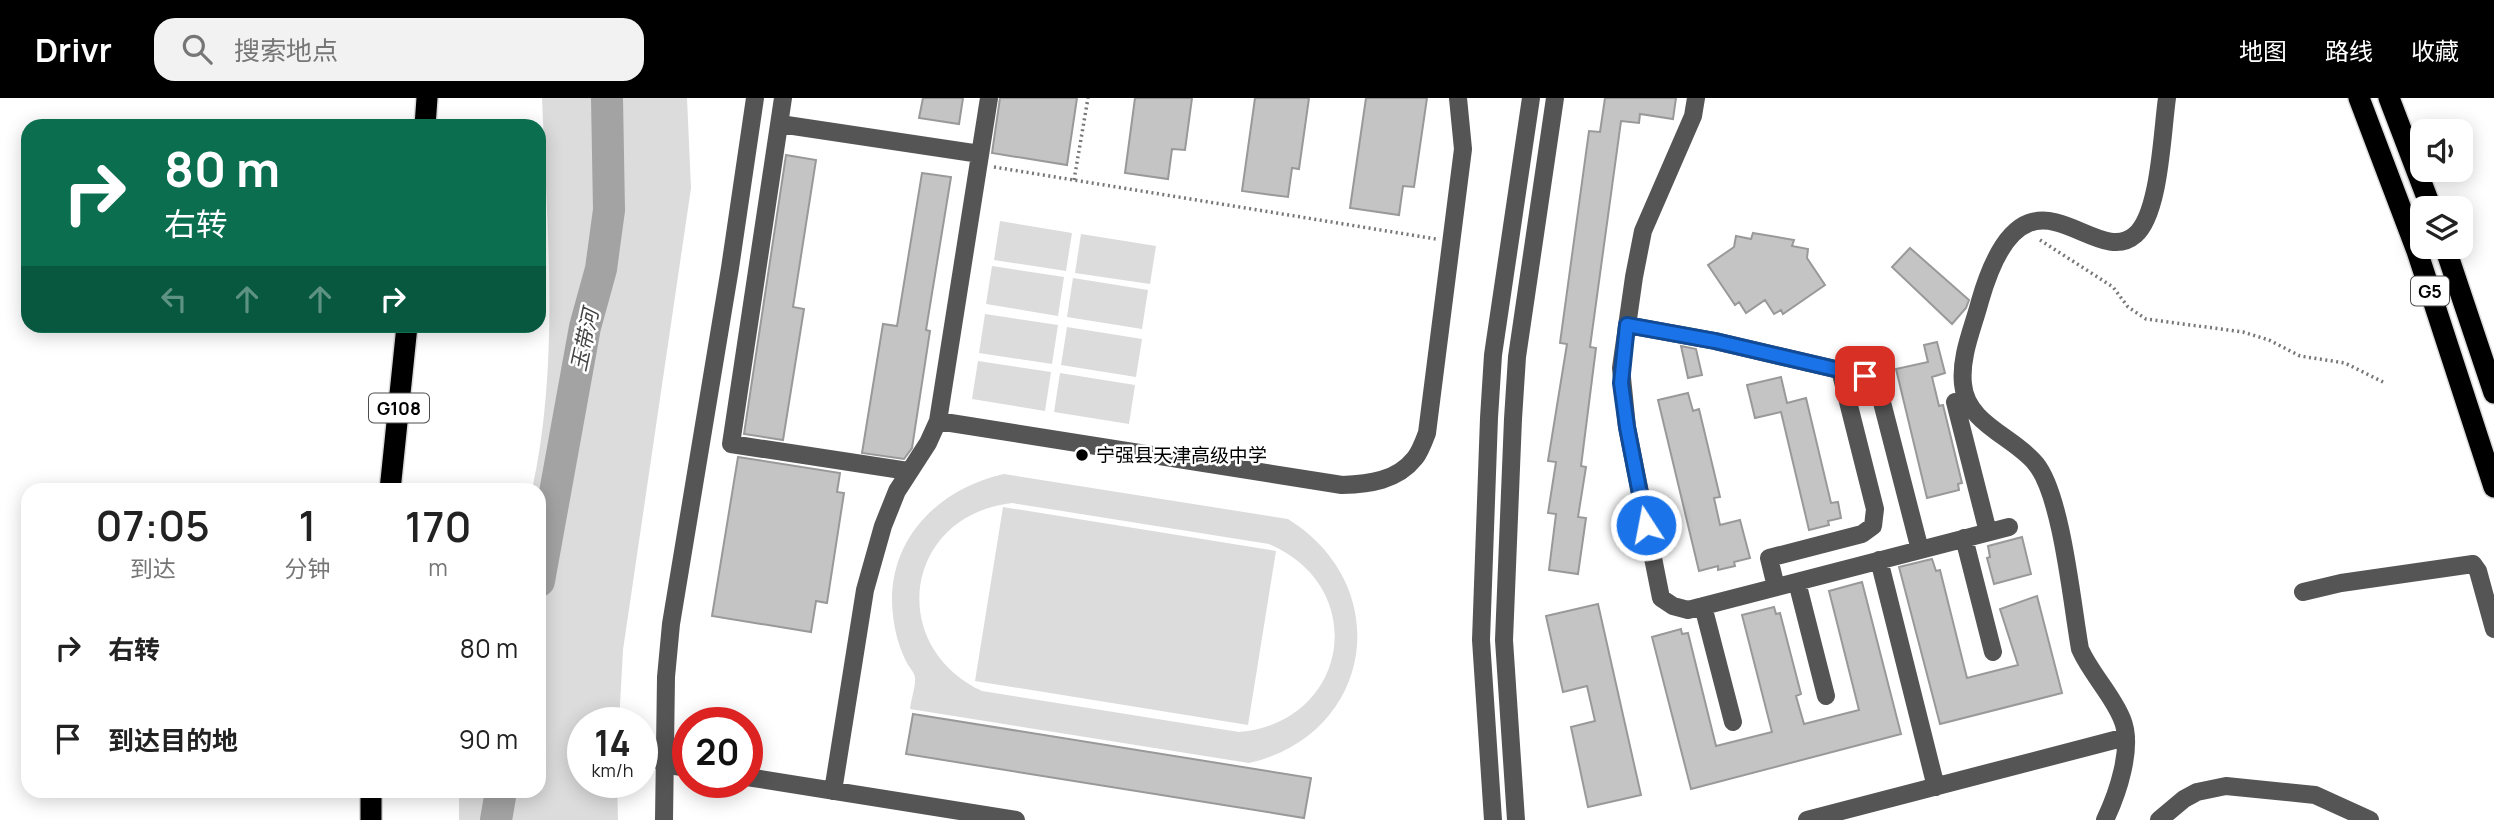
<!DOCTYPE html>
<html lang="zh">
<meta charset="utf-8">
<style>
body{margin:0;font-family:Manrope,"Noto Sans SC",sans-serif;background:#f2f2f2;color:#222;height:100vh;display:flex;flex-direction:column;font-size:26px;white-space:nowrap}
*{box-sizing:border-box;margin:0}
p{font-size:23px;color:#767676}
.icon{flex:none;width:38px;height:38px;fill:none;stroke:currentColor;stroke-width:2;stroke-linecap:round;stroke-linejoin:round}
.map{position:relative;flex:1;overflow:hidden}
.sheet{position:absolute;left:21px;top:385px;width:525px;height:315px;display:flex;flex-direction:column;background:#fff;border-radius:21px;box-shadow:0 4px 18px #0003}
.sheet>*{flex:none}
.hud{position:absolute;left:21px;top:21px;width:525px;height:214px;border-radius:21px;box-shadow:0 4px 18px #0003;background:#0b6e4f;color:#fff;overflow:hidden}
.controls{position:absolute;left:2410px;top:21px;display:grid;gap:14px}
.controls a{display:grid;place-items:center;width:63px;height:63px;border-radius:14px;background:#fff;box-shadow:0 4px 18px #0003;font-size:35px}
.speed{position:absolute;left:567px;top:609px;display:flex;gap:14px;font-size:35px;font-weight:700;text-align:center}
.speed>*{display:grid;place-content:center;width:91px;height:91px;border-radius:50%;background:#fff;box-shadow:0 4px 18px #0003;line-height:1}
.speed small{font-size:18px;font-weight:400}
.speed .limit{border:10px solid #d22;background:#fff;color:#111}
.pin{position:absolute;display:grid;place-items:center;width:60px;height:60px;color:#fff;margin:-30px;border-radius:14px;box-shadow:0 4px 10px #0006}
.me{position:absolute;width:77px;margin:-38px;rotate:349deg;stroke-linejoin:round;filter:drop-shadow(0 0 5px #0008)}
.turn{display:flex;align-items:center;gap:24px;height:147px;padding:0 28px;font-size:32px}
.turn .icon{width:91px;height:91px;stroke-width:2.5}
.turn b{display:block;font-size:49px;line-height:60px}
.lanes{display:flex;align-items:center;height:66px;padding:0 28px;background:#0003;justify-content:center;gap:35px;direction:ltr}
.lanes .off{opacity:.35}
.eta{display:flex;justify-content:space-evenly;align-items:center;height:119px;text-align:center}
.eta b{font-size:42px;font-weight:600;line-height:49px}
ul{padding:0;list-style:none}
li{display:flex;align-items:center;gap:21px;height:91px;padding:0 28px}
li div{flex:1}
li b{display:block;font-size:26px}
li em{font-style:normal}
header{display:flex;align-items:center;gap:42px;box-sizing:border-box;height:98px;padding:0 35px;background:#000;color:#fff}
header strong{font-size:33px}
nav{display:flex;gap:38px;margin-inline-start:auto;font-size:24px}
.search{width:490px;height:63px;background:#f2f2f2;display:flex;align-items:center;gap:18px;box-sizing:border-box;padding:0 24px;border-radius:21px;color:#767676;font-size:26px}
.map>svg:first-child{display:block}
.green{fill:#dcdcdc;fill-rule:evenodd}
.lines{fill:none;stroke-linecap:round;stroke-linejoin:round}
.river{stroke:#a3a3a3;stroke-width:32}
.building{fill:#c4c4c4;stroke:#999;stroke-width:2}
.highway-casing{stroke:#dbdbdb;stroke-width:24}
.path{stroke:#777;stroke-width:3.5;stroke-dasharray:2 3.5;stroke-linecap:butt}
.minor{stroke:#555;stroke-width:18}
.highway{stroke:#000;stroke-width:21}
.route-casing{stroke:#114b97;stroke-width:18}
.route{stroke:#1a73e8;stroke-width:12}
.poi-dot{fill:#000;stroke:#fff;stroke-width:2.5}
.labels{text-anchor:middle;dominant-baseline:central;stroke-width:5;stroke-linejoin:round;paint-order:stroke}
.shield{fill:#fff;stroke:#4c4c4c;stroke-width:2}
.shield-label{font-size:18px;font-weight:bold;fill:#000}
.poi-label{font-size:19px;fill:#000;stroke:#fff;text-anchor:start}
.water-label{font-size:21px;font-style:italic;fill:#444;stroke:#fff}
</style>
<header>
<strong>Drivr</strong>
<div class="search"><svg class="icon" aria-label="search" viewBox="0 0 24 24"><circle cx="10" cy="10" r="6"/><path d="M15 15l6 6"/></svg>搜索地点</div>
<nav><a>地图</a><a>路线</a><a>收藏</a></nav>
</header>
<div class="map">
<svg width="2494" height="722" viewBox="0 0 2494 722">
<rect width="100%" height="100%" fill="#fff"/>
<path class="green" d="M542,0H687L691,90L623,552L619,625H583V684H617L618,722H459V693H539V392H532C560,264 547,130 542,0Z
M1000,123L1072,135L1066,173L994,162Z
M1081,136L1156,148L1150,186L1075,175Z
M992,168L1064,179L1058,218L986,206Z
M1073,180L1148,192L1142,231L1067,219Z
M985,216L1058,227L1052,266L979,255Z
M1067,229L1142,241L1136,279L1061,267Z
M978,263L1051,274L1045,313L972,301Z
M1060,275L1135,287L1129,326L1054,314Z
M1004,376L1288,421C1396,488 1374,636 1249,665L910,611C911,601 916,588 915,579C914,574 909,569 907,565C899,550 895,534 893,518C884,445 936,391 1004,376ZM1012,405L1269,446C1371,489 1349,625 1239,634L982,593C885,547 905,417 1012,405Z
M1003,409L1276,453L1248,627L975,583Z"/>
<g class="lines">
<path class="river" d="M539,483L585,229L601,171L609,112L607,0
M496,722L501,693"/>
</g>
<path class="building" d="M923,0H963L959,26L919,20Z
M1000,0H1077L1067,67L992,55Z
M1135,0H1192L1185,52L1172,51L1168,81L1125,75Z
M1255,0H1309L1299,71L1292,70L1288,99L1242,93Z
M1366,0H1427L1414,89L1403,88L1399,117L1350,110Z
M1605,0H1676L1673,21L1640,16L1639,25L1621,23L1590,249L1596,250L1581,368L1586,369L1578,419L1586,420L1578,476L1549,472L1556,416L1548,415L1556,364L1548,363L1567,246L1560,245L1589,33L1600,34Z
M786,57L816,62L793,209L804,211L783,342L744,336Z
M922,75L951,79L926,232L930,233L912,350L904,361L862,355L883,226L897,228Z
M1753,135L1794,142L1792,148L1808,151L1807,160L1825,187L1783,216L1781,212L1774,216L1765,202L1746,215L1739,204L1735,207L1708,167L1734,149L1736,138L1751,141Z
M1910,150L1969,202L1966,210L1952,226L1892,169Z
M1937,244L1945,275L1932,279L1939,308L1943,307L1962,385L1958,386L1959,392L1927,400L1896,271L1928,264L1924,247Z
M1681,248L1696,251L1702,277L1688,280Z
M1781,279L1787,305L1806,300L1831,405L1838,404L1841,420L1828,423L1829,427L1809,432L1781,314L1755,320L1747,287Z
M1688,295L1693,313L1699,311L1720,399L1714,400L1720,427L1740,422L1750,460L1734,464L1735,468L1718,472V468L1699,473L1658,302Z
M738,359L840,375L837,394L844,395L827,505L816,503L811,534L712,518Z
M2022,439L2031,476L1994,486L1987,460L1990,459L1988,448Z
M1932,461L1936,473L1940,472L1967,580L2018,567L2000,511L2037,498L2062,595L1940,626L1899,469Z
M1862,484L1901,636L1691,691L1652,539L1681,531L1682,536L1688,535L1716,648L1772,634L1742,517L1774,509L1776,516L1780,515L1801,596L1796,598L1804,626L1859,612L1829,493Z
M1598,506L1641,697L1588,709L1571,629L1595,623L1587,588L1563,594L1546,518Z
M913,616L1311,680L1304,720L906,656Z"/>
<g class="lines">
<g class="highway-casing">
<path id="highway" d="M2359,0L2417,153L2494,389
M2389,0L2431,110
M425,28L427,0
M2445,149L2494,295
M390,392L407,228
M371,693V722"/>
</g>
<path class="path" d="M994,69L1436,141
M1074,82L1088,0
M2040,142L2113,189L2128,209L2146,221L2243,234L2269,242L2300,258L2345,265L2383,284"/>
<path class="minor" d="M783,0L731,346L908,373
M989,0L938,323L1342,387C1369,386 1397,383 1415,360C1420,354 1424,343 1427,335L1463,51L1458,0
M1696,0L1693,18L1643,133L1634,179L1621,270L1627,329L1661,500L1673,508L1688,512L2009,429
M780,26L980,56
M1627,227L1715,243L1865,278L1877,285L1920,452
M1955,304L1988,434
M1964,440L1993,554
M1879,462L1936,689
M1797,484L1826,598
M1776,489L1769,460L1862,436L1873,428L1875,411L1840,272
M2303,494L2341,485L2473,466L2478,473L2494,531
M1703,508L1733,624
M663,666L688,670
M747,679L1016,722
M833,693L865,492L883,428L897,393L928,345L938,323
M664,722L666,579L671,526L730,170L755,0
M1493,722L1481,542L1489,320L1493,257L1531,0
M1516,722L1504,542L1513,321L1517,259L1555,0
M1807,722L2126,639
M2105,722C2117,697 2134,649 2122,621C2112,596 2091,576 2080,551C2072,507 2062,398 2036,366C2015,339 1966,326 1963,286C1960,258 1973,230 1980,203C2025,46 2093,174 2135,137C2160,116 2162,34 2167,0
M2159,722L2184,701L2197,694L2226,688L2315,697L2370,722"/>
<use href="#highway" class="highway"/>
</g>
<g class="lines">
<g class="route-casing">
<path id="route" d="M1646,427L1627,329L1621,285L1627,227L1715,243L1865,278"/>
</g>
<use href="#route" class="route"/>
</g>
<circle class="poi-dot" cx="1082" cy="357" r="7"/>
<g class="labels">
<g class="shield">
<rect x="2411" y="178.5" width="38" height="29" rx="5"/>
<rect x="369" y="295.5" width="60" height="29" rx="5"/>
</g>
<g class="shield-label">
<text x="2430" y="193">G5</text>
<text x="399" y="310">G108</text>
</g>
<g class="poi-label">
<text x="1096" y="357">宁强县天津高级中学</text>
</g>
<g class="water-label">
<text transform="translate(584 242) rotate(-78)">玉带河</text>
</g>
</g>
</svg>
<div class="controls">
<a><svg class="icon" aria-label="sound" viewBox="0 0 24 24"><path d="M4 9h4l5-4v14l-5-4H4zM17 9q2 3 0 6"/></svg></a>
<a><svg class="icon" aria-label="layers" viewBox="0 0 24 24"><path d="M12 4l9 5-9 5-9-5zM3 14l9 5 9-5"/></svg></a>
</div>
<div class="speed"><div>14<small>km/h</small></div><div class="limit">20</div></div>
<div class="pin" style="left:1865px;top:278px;background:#d93025"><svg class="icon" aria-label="arrive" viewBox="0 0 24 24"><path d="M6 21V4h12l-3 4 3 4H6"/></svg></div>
<svg class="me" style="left:1646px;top:427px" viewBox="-20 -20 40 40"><circle r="17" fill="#1a73e8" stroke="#fff" stroke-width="3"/><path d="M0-11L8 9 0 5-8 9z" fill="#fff"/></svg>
<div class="hud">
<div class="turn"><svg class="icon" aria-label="right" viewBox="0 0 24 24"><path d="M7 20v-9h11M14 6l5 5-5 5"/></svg><div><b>80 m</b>右转</div></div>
<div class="lanes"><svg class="icon off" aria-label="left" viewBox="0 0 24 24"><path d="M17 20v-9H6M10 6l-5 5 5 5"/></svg><svg class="icon off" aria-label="ahead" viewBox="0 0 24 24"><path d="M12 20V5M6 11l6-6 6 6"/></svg><svg class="icon off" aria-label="ahead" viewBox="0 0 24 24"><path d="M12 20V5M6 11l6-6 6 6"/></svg><svg class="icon" aria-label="right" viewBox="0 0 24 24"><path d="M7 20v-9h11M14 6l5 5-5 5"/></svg></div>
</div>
<section class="sheet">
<div class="eta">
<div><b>07:05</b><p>到达</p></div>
<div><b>1</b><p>分钟</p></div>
<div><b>170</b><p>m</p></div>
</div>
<ul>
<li><svg class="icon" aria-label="right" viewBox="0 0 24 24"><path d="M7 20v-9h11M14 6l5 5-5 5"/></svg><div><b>右转</b></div><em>80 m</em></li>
<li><svg class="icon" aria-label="arrive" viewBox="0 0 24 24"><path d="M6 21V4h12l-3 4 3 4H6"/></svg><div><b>到达目的地</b></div><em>90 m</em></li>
</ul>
</section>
</div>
